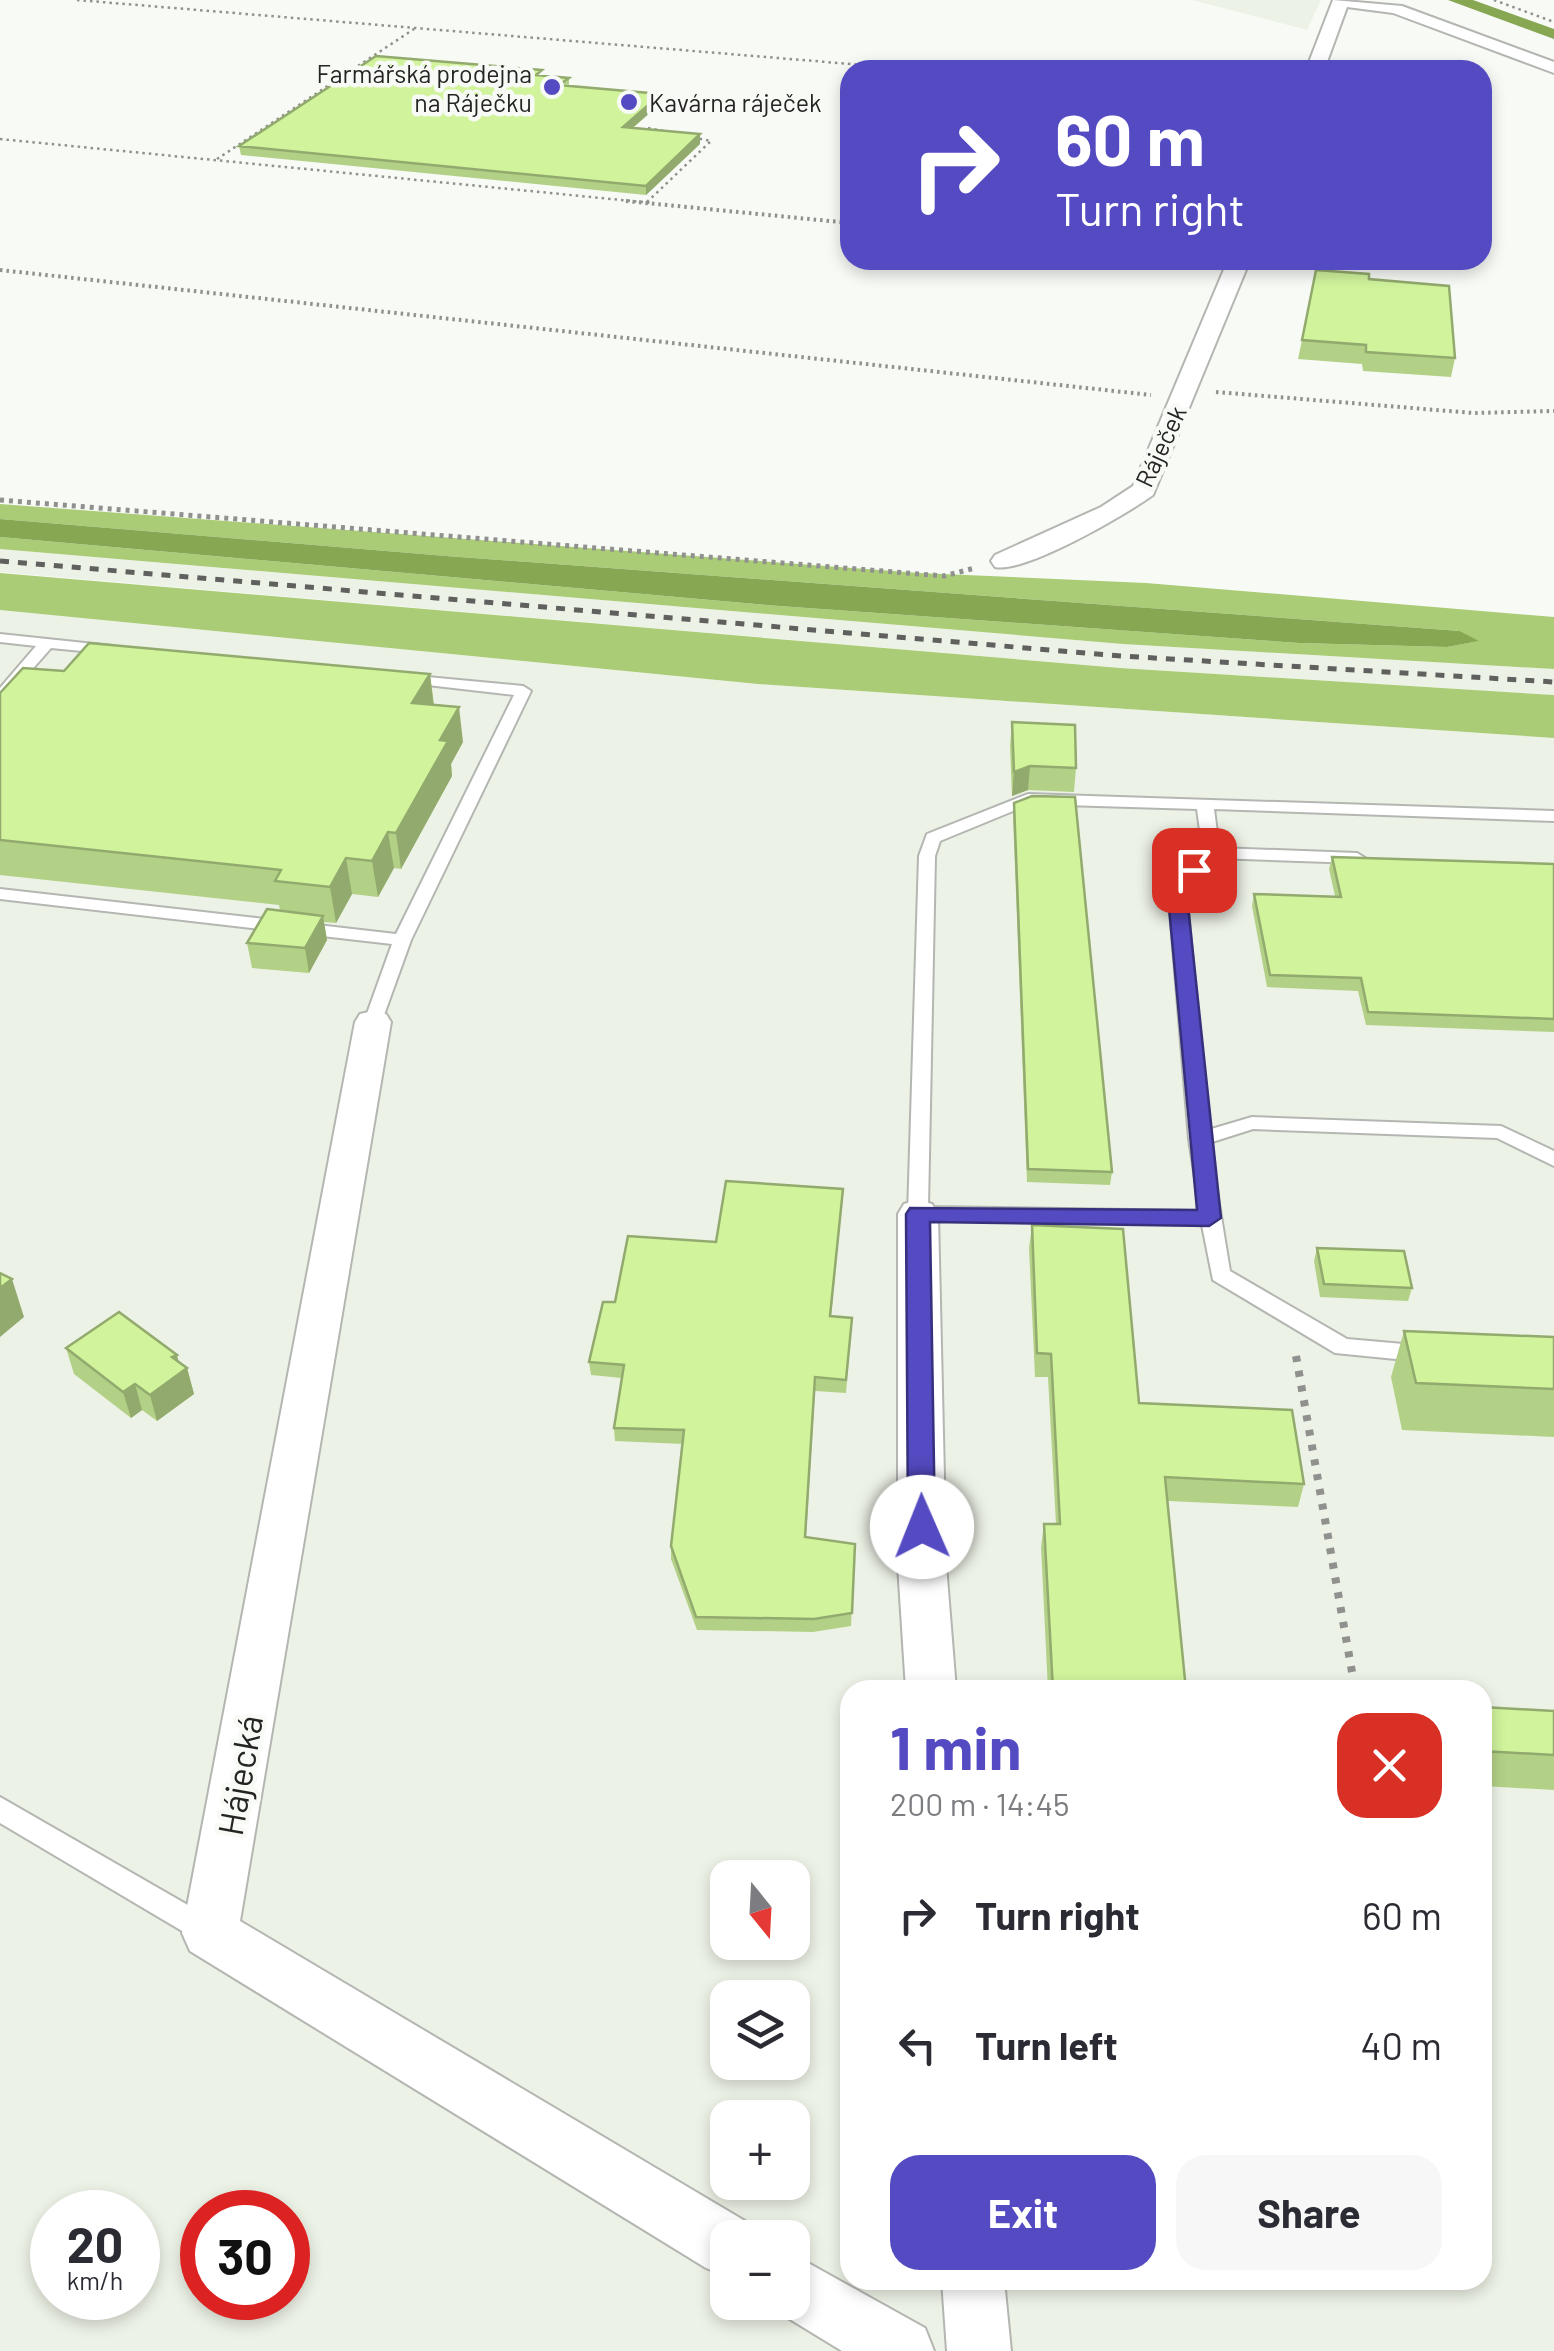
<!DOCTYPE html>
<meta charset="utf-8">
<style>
body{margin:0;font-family:Barlow,sans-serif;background:#f7f7f7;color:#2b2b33;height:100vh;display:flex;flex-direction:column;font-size:38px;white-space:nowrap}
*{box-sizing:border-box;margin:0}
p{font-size:32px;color:#7c7c81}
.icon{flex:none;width:55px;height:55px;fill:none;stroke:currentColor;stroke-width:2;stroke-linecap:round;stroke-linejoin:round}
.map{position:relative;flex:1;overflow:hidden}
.details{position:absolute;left:840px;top:1680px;width:652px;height:610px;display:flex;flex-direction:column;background:#fff;border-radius:30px;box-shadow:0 5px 15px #0003}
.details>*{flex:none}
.banner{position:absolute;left:840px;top:60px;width:652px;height:210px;border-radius:30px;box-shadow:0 5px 15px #0003;background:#544ac1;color:#fff;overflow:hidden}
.needle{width:65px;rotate:162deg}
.controls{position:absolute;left:710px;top:1860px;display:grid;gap:20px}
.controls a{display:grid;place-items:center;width:100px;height:100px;border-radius:20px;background:#fff;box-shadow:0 5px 15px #0003;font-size:50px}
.speed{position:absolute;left:30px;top:2190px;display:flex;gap:20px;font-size:50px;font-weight:700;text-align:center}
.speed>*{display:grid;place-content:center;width:130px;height:130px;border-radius:50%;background:#fff;box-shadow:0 5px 15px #0003;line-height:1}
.speed small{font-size:25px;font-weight:400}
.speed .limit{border:15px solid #d22;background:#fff;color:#111}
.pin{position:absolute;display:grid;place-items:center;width:85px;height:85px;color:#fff;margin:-42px;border-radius:20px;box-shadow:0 5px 15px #0006}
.me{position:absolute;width:110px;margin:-55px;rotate:359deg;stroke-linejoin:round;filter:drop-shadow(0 0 8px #0008)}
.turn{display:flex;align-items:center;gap:35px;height:210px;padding:0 50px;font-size:45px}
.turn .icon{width:130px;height:130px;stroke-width:2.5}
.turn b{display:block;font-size:70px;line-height:85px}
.round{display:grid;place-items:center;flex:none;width:105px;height:105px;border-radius:30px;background:#f7f7f7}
.summary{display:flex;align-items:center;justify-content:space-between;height:170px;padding:0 50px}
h1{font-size:60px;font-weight:700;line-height:75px;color:#544ac1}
.primary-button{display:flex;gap:20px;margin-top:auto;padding:20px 50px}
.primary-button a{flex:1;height:115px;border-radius:30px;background:#544ac1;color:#fff;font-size:40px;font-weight:700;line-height:115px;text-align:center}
.primary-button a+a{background:#f7f7f7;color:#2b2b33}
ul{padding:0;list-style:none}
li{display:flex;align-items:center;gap:30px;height:130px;padding:0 50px}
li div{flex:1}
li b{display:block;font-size:38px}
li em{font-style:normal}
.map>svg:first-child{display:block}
.built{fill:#edf2e6;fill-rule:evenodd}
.forest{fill:#aacc76}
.water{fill:#87a753}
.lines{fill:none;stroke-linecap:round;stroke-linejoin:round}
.lane-casing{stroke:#b4b6b2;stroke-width:4}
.street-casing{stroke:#b4b6b2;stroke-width:4}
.path-far3{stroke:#90918e;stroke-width:2.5;stroke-dasharray:2.5 4;stroke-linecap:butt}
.path-far2{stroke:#90918e;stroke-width:4;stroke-dasharray:2.5 4;stroke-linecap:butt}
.path-far1{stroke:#90918e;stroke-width:5;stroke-dasharray:4 5;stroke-linecap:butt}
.path{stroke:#90918e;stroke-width:8;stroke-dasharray:6 9;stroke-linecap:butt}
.lane{fill:#fff;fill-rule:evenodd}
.street{fill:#fff;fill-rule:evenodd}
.rail{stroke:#60605f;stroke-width:5;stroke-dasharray:9 9;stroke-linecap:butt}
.wall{fill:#b3d186}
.shaded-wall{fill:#92aa6d}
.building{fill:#d0f39c;stroke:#92aa6d;stroke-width:2.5}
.route{fill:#544ac1;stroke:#37307d;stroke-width:2.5}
.poi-dot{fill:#544ac1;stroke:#f8faf6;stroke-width:4}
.labels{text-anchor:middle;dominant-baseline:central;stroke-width:9;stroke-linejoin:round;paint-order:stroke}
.far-poi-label{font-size:25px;fill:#242423;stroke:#f8faf6;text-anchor:end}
.far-street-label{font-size:25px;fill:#242423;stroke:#f8faf6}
.near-street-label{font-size:35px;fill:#242423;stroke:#f8faf6}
</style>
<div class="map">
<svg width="1554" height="2351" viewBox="0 0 1554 2351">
<rect width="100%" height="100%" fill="#f8faf6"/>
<path class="built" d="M1192,0H1321L1307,30Z
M0,549L1123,644L1554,669V695L1120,668L0,572Z
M0,610L758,684L1554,738V2351H0ZM850,1690H1482V2280H850ZM728,1878H792V1942H728ZM728,1998H792V2062H728ZM728,2118H792V2182H728ZM52,2212H138V2298H52ZM202,2212H288V2298H202ZM728,2238H792V2302H728Z"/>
<path class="forest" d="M0,504L920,573L1146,583L1554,617V669L1123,644L0,549V537L779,606L1299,643L1447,647L1478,641L1460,631L446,556L0,519Z
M0,573L1120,668L1554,695V738L758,684L0,610Z"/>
<path class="water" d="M1448,0H1473L1554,29V39Z
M0,519L446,556L1460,631L1479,641L1447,647L1299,643L1159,633L779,606L0,537Z"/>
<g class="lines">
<g class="lane-casing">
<path id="lane" d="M0,634L113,646L120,650L113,654L51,648L5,700L0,702V688L36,646L0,642Z
M406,675L523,686L531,691L411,940L380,1026L373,1028L364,1022L392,944L0,899V889L396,934L514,695L401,682V676Z
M1028,794L1554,811V821L1214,809L1219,848L1357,853L1365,858L1357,863L1215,858L1186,887L1208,1130L1252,1117L1501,1126L1554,1151V1166L1497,1138L1253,1129L1209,1143L1230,1271L1347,1339L1426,1346L1434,1348L1437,1354L1434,1360L1426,1362L1335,1353L1213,1280L1202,1225L911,1219L908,1214L919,856L927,834ZM1030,804L1197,809L1203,852L1168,886L1189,1139L1200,1211L928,1207L935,856L940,841Z
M0,1797L219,1923L223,1932L219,1941L209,1945L199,1941L0,1823Z"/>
</g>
<g class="street-casing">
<path id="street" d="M1333,0L1402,6L1554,62V73L1393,13L1347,7L1324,70H1306Z
M1228,260H1250L1153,495C1127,514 1024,574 995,567L991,561L995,555L1101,507L1133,486Z
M373,1011L386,1014L391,1022L240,1921L750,2224L755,2238H728V2277L706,2268L190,1951L182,1933L355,1022L360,1014Z
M918,1200L932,1204L938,1214L946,1565L956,1690H906L898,1565V1214L904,1204Z
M792,2254L925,2328L934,2351H842L770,2307L768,2302H792Z
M942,2280H1004L1011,2351H947Z"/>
</g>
<path class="path-far3" d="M77,0L923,70
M1494,0L1554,22
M648,128L674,133
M0,139L652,203
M217,159L414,29
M647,202L711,141L691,137"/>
<path class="path-far2" d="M626,201L850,223
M0,270L1151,395
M1216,392L1473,413L1554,411"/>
<path class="path-far1" d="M0,500L944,576L975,568"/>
<path class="path" d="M1296,1356L1352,1672"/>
<use href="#lane" class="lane"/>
<use href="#street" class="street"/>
<path class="rail" d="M0,561L1121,656L1554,682"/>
</g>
<path class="wall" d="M542,76L569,78V86L661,103L633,128L700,144L646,195L241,155L239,146Z
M1369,279L1455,358L1451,377L1363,371L1362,364L1298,359L1302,340Z
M64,671L430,674L434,705L463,742L451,764L452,776L401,869L394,868L378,897L352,894L336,923L324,922L327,940L309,973L252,968L247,943L280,911L279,905L0,875V693Z
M1012,722L1076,768L1074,792L1028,790L1012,796L1010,746Z
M1014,803L1112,1172L1110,1185L1027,1182L1013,815Z
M1332,857L1554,864V1032L1366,1025L1358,991L1267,987L1252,906L1254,894L1335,896L1329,869Z
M843,1189L831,1317L851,1331L846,1393L815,1391L806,1537L855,1544L851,1626L813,1632L697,1630L671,1559V1546L683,1444L615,1441L614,1428L622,1378L591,1375L589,1362L615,1302Z
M1032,1225L1139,1403L1304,1484L1298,1507L1168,1501L1186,1690H1048L1041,1547L1044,1524H1056L1048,1377H1035L1029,1248Z
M1317,1248L1412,1288L1408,1301L1320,1297L1314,1261Z
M1404,1331L1554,1337V1437L1402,1430L1391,1377Z
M66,1348L179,1362L187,1368L194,1394L157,1421L142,1410L131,1418L74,1374Z
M1482,1707L1554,1711V1790L1482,1786Z"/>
<path class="shaded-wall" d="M661,94V103L623,136V127Z
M700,134V144L646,195V186Z
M430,674L434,708L412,703Z
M459,707L463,742L451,764L452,776L401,869L396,833L440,740Z
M1030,766L1028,790L1012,796L1014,772Z
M388,832L394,868L378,897L372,861Z
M346,858L352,894L336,923L330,887Z
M323,916L327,940L309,973L305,948Z
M12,1279L24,1317L0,1337V1288Z
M177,1355L181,1372L187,1368L194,1394L157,1421L150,1395L172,1357Z
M135,1384L142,1410L131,1418L123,1392Z"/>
<path class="building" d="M376,56L542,70L536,75L569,78L559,85L661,94L623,127L700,134L646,186L239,146Z
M1316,270L1369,274V279L1449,286L1455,358L1366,352V345L1302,340Z
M89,643L430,674L412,703L459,707L440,740L448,741L396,833L388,832L372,861L346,858L330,887L275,881L281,870L0,840V693L23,668L64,671Z
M1012,722L1075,725L1076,768L1030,766L1014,772Z
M1032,796L1075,797L1112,1172L1028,1169L1014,803Z
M1332,857L1554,864V1019L1368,1012L1361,978L1270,975L1254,894L1341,897Z
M267,909L323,916L305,948L247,943Z
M726,1181L843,1189L830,1316L852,1318L846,1380L815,1377L805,1537L855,1544L852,1613L814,1619L696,1617L671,1546L684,1430L614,1428L624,1365L589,1362L603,1302H615L628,1236L716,1242Z
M1032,1225L1123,1229L1139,1403L1292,1410L1304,1484L1165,1477L1186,1690H1053L1044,1524H1060L1051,1354L1037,1353Z
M1317,1248L1404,1251L1412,1288L1324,1284Z
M0,1273L12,1279L0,1288Z
M119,1312L177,1355L172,1357L187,1368L150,1395L135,1384L123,1392L66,1348Z
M1404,1331L1554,1337V1389L1416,1383Z
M1482,1707L1554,1711V1755L1482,1751Z"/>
<path class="route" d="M1194,864L1203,870L1186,887L1221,1218L1209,1226L930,1222L935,1527L931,1535L922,1538L912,1535L908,1527L906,1214L910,1208L1197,1210L1167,886L1187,865Z"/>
<g class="poi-dot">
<circle cx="552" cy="87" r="10"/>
<circle cx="629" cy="102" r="10"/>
</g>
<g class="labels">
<g class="far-poi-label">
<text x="532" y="73">Farmářská prodejna<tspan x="532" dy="29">na Ráječku</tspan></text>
<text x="649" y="102" text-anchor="start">Kavárna ráječek</text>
</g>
<g class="far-street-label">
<text transform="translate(1160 446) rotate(-65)">Ráječek</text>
</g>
<g class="near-street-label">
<text transform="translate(239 1775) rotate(-80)">Hájecká</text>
</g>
</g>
</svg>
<div class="controls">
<a><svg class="needle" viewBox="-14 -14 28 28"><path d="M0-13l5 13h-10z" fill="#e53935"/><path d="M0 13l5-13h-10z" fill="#7c7c81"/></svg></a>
<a><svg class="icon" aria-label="layers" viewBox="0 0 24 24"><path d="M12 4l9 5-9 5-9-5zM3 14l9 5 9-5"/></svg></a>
<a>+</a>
<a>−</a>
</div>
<div class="speed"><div>20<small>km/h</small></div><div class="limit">30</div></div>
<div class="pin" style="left:1194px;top:870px;background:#d93025"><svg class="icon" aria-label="arrive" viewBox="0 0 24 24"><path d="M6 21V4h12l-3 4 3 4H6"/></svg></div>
<svg class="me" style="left:922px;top:1527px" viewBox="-20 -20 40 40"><circle r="19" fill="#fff"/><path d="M0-13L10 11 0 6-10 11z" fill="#544ac1"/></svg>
<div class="banner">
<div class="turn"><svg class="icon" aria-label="right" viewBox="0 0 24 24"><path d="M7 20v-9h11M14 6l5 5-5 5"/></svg><div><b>60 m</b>Turn right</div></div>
</div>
<section class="details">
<div class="summary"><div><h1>1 min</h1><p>200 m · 14:45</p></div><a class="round" style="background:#d93025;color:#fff"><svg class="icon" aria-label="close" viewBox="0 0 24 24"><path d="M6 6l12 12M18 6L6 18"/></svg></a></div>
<ul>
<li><svg class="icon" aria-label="right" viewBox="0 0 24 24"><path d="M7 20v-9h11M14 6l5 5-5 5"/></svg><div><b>Turn right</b></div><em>60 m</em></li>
<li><svg class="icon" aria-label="left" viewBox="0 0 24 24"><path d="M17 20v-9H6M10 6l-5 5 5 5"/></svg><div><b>Turn left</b></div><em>40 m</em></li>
</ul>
<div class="primary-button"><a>Exit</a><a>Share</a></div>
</section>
</div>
